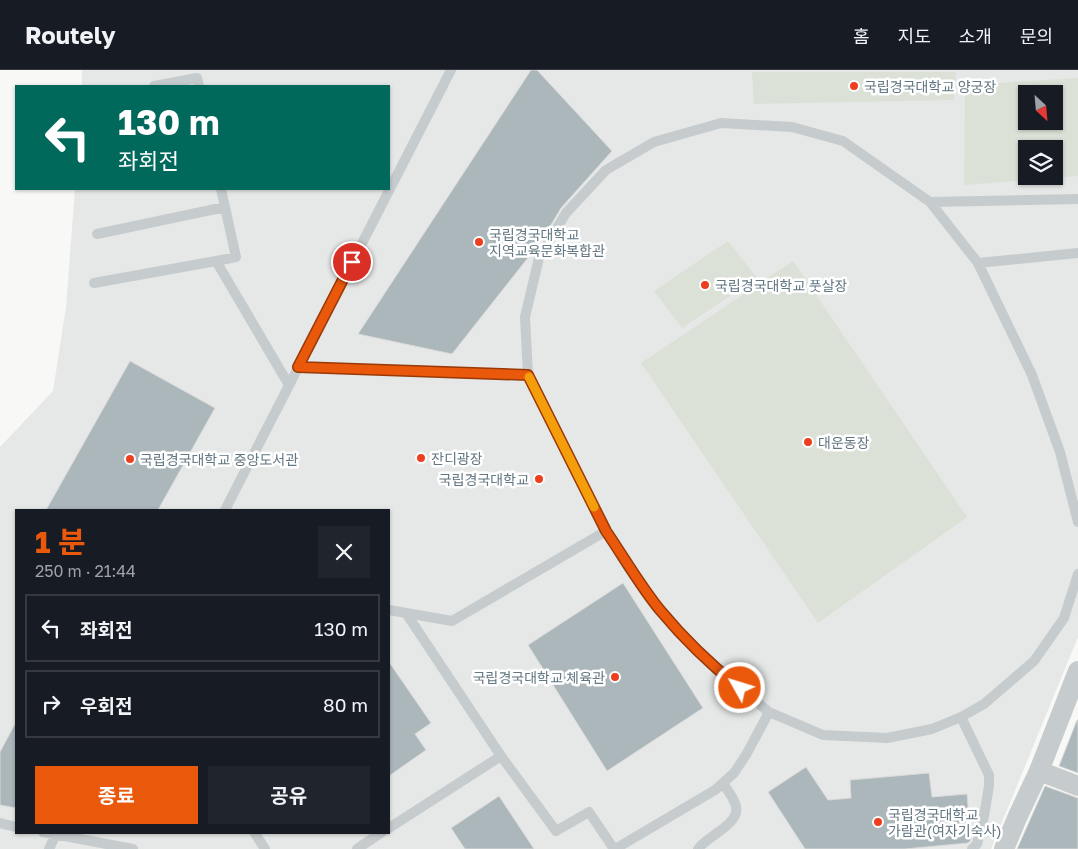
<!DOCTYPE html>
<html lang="ko">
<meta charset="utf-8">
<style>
body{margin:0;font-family:"Golos Text","Noto Sans KR",sans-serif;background:#20242c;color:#f1f3f6;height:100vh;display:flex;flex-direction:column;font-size:19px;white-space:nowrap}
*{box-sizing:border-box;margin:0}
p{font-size:16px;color:#9ea1a6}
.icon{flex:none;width:28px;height:28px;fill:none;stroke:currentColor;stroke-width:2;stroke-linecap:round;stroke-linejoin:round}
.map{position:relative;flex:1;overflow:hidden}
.side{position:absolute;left:15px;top:439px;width:375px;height:325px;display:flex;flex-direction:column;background:#171b24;border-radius:0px;box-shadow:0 1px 4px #0004}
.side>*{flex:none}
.banner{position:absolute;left:15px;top:15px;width:375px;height:105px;border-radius:0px;box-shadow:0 1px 4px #0004;background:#00695c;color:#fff;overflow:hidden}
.needle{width:32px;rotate:154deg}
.buttons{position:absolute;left:1018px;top:15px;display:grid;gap:10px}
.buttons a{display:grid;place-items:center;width:45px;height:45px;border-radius:0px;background:#171b24;box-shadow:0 1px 4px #0004;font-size:25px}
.pin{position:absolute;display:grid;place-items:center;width:42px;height:42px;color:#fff;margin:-21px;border:2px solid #fff;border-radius:50%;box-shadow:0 1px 5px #0007}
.me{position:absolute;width:55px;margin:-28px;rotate:309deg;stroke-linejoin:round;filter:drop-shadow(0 0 4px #0008)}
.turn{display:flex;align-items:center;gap:18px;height:105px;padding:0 20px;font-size:22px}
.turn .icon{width:65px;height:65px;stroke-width:2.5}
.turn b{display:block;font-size:35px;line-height:42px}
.round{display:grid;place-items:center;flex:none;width:52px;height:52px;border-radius:0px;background:#20242c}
.summary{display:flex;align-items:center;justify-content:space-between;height:85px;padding:0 20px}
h1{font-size:30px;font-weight:700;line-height:38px;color:#ea580c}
.cta{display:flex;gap:10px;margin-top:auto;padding:10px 20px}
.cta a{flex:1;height:58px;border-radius:0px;background:#ea580c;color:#fff;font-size:20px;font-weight:700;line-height:58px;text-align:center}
.cta a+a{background:#20242c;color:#f1f3f6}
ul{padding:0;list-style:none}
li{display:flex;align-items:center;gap:15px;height:68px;margin:0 10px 8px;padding:0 10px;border:2px solid #363941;border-radius:0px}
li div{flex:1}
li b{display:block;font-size:19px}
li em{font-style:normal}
header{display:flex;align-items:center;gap:30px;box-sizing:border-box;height:70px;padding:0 25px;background:#171b24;border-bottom:1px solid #363941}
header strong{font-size:24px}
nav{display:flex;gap:28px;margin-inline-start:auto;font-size:18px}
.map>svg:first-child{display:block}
.built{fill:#e6e8e7;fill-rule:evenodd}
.green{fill:#dbe1d6;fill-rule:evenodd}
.building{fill:#acb7bb;stroke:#dadad8}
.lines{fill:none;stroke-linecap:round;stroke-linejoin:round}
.service{stroke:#c6cbcd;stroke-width:10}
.minor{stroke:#c6cbcd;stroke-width:20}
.route-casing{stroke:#983908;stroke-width:12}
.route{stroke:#ea580c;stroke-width:9}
.slow{stroke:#f59e0b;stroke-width:9}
.poi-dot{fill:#ee3e20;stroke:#fff;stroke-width:2}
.labels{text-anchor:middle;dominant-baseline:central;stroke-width:5;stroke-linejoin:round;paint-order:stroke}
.poi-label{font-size:14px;fill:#627782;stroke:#fff;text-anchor:start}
</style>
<header>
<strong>Routely</strong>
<nav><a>홈</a><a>지도</a><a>소개</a><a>문의</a></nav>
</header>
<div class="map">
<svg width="1078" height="779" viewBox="0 0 1078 779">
<rect width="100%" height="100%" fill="#f8f8f6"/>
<path class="built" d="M82,0H1078V567L991,779H0V377L53,321L66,237L75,119H389V16H82ZM1026,24H1054V51H1026ZM1026,79H1054V106H1026ZM16,440H389V762H16Z"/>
<path class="green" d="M752,2H956L954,30L754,34Z
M1078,8V106L964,115L965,15ZM1026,24H1054V51H1026ZM1026,79H1054V106H1026Z
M728,171L757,208L682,258L654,221Z
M793,191L967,447L818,553L641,293Z"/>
<path class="building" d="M531,0H537L612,81L561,138L542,170L452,284L358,264Z
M130,291L215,338L158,440H46Z
M623,513L703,638L607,701L528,575Z
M389,592L431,653L415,664L426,680L389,706Z
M1077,650H1078V703L1059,696Z
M16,652V738L0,735V682Z
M806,697L828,730L851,728L850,710L929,703L932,727L967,724L971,770L968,773L905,779H805L768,722Z
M1045,716L1078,728V779H1017Z
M499,726L534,779H465L451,758Z"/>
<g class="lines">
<path class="service" d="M154,16L197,8L199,16
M221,119L236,187L216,191L289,315
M930,132L1078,129
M97,164L225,137
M978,193L1078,183
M94,213L216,191
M298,297L528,305
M225,440L451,0
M1078,452L1060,382L1032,305L978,193L930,132L843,71L792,57L721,53L654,72L606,100L566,143L539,188L525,247L528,305L606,461L659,540L710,594L769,642L823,665L887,668L932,659L961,647L984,634L1034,591L1064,548L1078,504
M389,540L452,551L606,461
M406,543L501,686L556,761L589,742L614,779
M961,647L989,705V716L984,746L977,774L972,779
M0,753L16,757
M389,758L501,686
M43,762L133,779
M254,762L265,779
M49,779L57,762
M357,779L382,762
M615,779L715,720L734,703L746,685L769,642
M698,779C707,766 740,754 736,737C735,729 727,720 723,713"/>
<path class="minor" d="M1039,701L1078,716
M1004,779L1017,748L1039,701L1078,601"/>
</g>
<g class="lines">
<g class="route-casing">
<path id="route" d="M352,192L298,297L528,305L606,461C623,486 641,517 660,540C684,569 711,595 740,618"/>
</g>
<use href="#route" class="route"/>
<path class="slow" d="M529,307L594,437"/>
</g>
<g class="poi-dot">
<circle cx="854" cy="16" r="5"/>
<circle cx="479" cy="172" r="5"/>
<circle cx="705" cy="215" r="5"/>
<circle cx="808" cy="372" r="5"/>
<circle cx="421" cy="388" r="5"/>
<circle cx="130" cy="389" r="5"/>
<circle cx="539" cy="409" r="5"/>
<circle cx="615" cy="607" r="5"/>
<circle cx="878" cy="752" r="5"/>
</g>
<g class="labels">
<g class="poi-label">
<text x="864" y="16">국립경국대학교 양궁장</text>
<text x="489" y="164">국립경국대학교<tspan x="489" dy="16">지역교육문화복합관</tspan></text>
<text x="715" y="215">국립경국대학교 풋살장</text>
<text x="818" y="372">대운동장</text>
<text x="431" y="388">잔디광장</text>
<text x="140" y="389">국립경국대학교 중앙도서관</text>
<text x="529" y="409" text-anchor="end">국립경국대학교</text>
<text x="605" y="607" text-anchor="end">국립경국대학교 체육관</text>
<text x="888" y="744">국립경국대학교<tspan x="888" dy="16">가람관(여자기숙사)</tspan></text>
</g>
</g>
</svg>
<div class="buttons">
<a><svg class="needle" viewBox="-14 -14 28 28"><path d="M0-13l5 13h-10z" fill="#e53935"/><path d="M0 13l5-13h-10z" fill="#9ea1a6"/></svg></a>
<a><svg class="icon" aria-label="layers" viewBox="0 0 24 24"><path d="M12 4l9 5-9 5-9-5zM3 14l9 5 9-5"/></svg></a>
</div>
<div class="pin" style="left:352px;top:192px;background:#d93025"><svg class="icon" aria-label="arrive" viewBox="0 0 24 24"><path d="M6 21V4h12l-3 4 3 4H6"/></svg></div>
<svg class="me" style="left:740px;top:618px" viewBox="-20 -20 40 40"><circle r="17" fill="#ea580c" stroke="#fff" stroke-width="3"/><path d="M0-11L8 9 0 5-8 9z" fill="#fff"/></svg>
<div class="banner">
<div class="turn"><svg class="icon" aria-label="left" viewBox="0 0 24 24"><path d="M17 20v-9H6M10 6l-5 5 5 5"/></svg><div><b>130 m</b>좌회전</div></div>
</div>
<section class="side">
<div class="summary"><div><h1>1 분</h1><p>250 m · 21:44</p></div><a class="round"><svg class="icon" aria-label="close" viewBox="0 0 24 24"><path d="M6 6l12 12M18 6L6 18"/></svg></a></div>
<ul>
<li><svg class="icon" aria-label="left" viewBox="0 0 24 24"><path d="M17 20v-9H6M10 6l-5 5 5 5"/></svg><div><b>좌회전</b></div><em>130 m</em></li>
<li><svg class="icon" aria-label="right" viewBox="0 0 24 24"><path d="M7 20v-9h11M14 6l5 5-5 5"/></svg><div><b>우회전</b></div><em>80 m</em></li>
</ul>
<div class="cta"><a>종료</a><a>공유</a></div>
</section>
</div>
